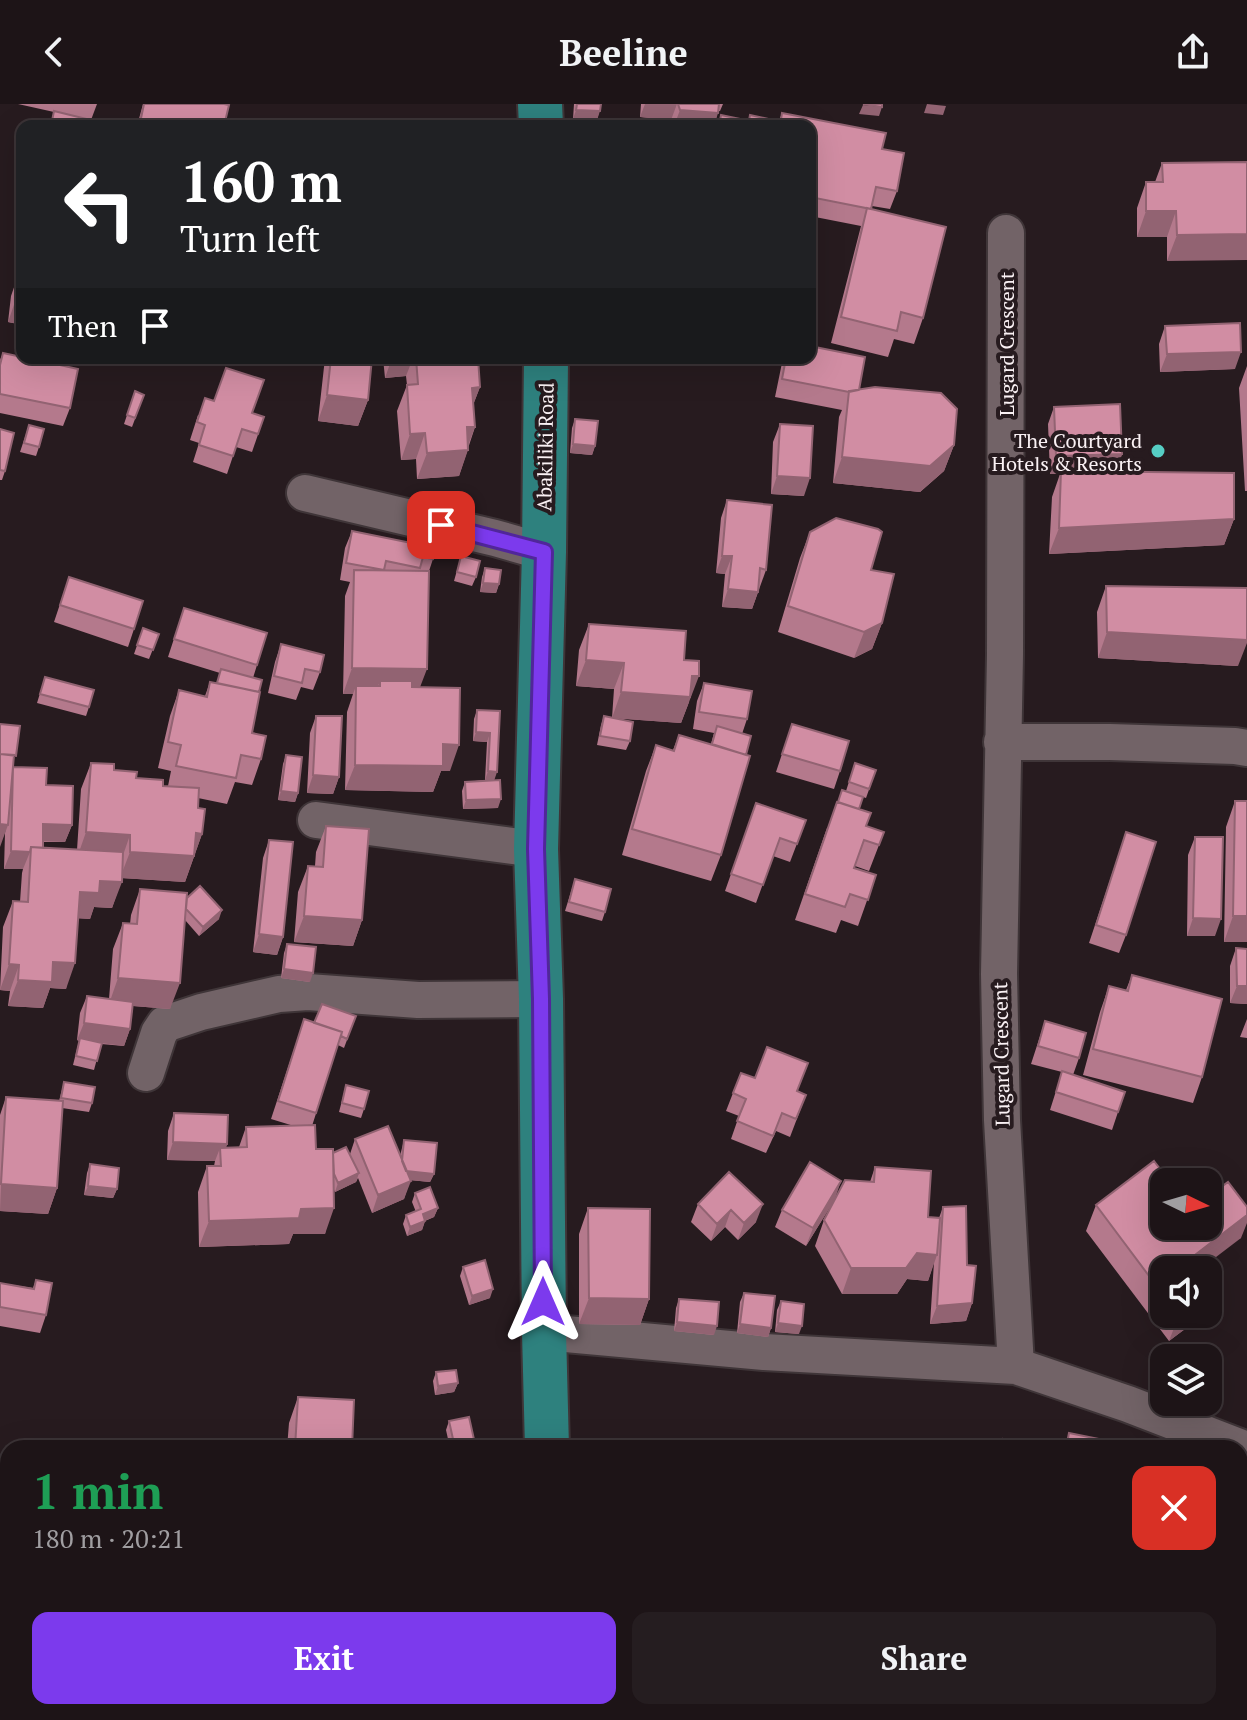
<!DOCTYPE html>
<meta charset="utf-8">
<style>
body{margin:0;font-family:"PT Serif",serif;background:#251d20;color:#f1f3f6;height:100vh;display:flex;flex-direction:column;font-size:30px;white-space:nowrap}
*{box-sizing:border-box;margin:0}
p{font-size:26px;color:#a09ea1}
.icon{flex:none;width:44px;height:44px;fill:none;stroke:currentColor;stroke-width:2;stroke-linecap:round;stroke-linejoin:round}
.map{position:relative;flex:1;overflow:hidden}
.details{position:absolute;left:0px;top:1336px;width:1248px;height:280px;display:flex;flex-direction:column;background:#1d1417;border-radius:24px 24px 0 0;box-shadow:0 8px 32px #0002,0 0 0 2px #3b3336}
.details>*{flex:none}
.hud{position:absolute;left:16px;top:16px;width:800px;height:244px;border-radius:16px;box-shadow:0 8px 32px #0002,0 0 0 2px #3b3336;background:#202124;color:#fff;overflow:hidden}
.needle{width:52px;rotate:95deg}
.tools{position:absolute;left:1150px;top:1064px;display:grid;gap:16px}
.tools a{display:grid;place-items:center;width:72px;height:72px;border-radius:16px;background:#1d1417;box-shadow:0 8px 32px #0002,0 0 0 2px #3b3336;font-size:40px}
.pin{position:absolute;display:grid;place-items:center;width:68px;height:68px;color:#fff;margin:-34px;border-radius:16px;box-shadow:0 4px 12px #0006}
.me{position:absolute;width:88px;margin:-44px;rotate:0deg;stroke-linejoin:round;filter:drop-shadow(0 0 6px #0008)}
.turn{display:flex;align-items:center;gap:28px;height:168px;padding:0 32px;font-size:36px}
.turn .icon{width:104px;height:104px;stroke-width:2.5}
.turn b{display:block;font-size:56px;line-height:68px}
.then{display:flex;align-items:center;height:76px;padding:0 32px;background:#0003;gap:16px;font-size:30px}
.round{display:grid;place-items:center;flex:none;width:84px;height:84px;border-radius:16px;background:#251d20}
.headline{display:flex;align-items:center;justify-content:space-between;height:136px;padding:0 32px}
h1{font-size:48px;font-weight:700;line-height:60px;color:#1e9e55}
.action{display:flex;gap:16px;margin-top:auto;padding:16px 32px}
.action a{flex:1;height:92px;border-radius:16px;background:#7c3aed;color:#fff;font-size:32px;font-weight:700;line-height:92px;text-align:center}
.action a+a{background:#251d20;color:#f1f3f6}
header{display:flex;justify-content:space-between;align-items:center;height:104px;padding:0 32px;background:#1d1417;font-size:36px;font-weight:700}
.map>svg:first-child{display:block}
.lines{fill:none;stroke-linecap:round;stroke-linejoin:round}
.minor-casing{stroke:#3f3538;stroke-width:40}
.major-casing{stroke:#3f3538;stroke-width:48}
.minor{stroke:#726367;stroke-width:36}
.major{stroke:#2e817e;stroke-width:44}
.wall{fill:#b4798c}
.shaded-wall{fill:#926372}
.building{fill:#d18da3;stroke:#926372;stroke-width:2}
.route-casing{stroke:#51269a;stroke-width:20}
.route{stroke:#7c3aed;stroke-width:14}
.poi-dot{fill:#56cec4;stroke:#271b1f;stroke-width:3}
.labels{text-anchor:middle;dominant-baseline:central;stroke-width:8;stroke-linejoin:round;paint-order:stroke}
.street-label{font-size:20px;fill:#faf1f4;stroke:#271b1f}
.poi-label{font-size:20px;fill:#faf1f4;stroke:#271b1f;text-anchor:end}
</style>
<header><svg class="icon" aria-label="back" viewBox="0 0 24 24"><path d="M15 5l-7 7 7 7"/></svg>Beeline<svg class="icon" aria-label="share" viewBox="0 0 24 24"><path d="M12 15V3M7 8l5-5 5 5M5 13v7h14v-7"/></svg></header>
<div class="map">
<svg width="1247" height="1616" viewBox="0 0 1247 1616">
<rect width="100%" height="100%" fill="#271b1f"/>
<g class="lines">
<g class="minor-casing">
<path id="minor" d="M1006,129L1005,551L999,870L1002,1016L1016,1262
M305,389L495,434L544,448
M1002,638H1110L1235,642L1247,644
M316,716L536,745
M146,969L159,929L165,920L201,908L279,890L308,888L418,896L541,895
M544,1228L764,1248L1016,1262L1128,1300L1247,1346
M0,1409L8,1413
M0,1532L8,1526
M121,1608L124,1616"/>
</g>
<g class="major-casing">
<path id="major" d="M540,0L541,22
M546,254L544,448L536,745L541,895L544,1228L547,1344
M570,1608L571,1616"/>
</g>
<use href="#minor" class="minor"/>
<use href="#major" class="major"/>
</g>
<path class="wall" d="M18,0H97L91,16L115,22H49L54,8Z
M143,0H224V22H137Z
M574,0H601L597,16L573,15Z
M641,0H723L720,7H718L714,22H673L671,16L640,13Z
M782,9L882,45L897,87L890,105L872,102L871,105L923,214L914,240L894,235L888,253L831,239L861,122L810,112V22H777Z
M1247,58L1167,157V133H1137V104L1146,78H1155L1162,59Z
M20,166L22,193V245L14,244L18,220L8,218L11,192Z
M1165,222L1235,265L1160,268L1159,240Z
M3,249L70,304L63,322L0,309V256Z
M325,254H372L368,296L358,322L318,317Z
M383,254H478L480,283L473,301L475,323L459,372L417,375L416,355L401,356L397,307L407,281L406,272L385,274Z
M783,254H810L859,286L954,341L944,367L920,388L833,379L839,313L842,306L775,293Z
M1247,262V387H1245L1239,284Z
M135,287L144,291L132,323L124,320Z
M1054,303L1122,350L1116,368L1234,415L1224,441L1049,450L1052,393L1060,370H1050L1048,320Z
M252,309L264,313L252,348L236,343L227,370L193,358L199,339L190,336L198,311Z
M575,315L595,342L592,351L570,349L572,324Z
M780,320L804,392L771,390L773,338Z
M29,321L39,343L36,352L20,348Z
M0,325L5,367L2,376H0Z
M727,396L766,466L752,505L722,503L725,470L716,469L721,414Z
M352,427L433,455L429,467L420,583L450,667H441L433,688L345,686L347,608L353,590H343L345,492L350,478L340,476L345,444Z
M810,428L871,466L882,519L872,545L854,554L778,528L800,454Z
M461,452L476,473L472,482L454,477Z
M485,464L499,480L496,489L480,488L482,473Z
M69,473L134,525L128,543L54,518Z
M1106,482L1238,562L1098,554L1097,508Z
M184,504L257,561L253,574L259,588L252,629L261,655L252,681L235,678L227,700L198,694V704L202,730L185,778L122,774L112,804L94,803L90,815L78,814L66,885L50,884L43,904L8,902L10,887L0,886L3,823L13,797L20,798L22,769L23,765H4L5,729L13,660V665L46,681L72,721L65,738H43V744L77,746L81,685L91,659L163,682H168L171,667L158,664L170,612L179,586L205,592L210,578L217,579L220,569L168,553Z
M589,520L684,556L689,598L681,619L612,614L614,585L576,582L579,546Z
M143,524L159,530L149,555L134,550Z
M281,540L320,568L313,586L301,583L296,596L268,589L275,558Z
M45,573L89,603L86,612L37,599Z
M704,579L747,615L742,630L721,751L711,777L622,751L646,667L656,641L673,646L679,631L711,640L714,629L693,625L697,597Z
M477,606L500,607L494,676L498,704L463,705L462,687L465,678L485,676L487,638L473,637L474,615Z
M316,612L339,673L333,690L307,689L310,629Z
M604,612L630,637L626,646L597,641L601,621Z
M792,620L840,667L834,685L776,668Z
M286,651L298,689L295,698L278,696L283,660Z
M855,659L876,666L866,694L846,687Z
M1235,697L1247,838H1224L1226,723Z
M756,699L806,716L790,758L773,752L756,799L725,787Z
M859,705L866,722L884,728L869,767L855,762L854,764L876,771L858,822L841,816L836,829L795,816L827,724Z
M326,722L362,816L353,842L294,838L298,788L308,762H315L316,748Z
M1126,728V831L1119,849L1089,839Z
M1195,733L1215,832H1187L1188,751Z
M269,736L283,833L277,851L253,848L263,754Z
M575,775L605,808L602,817L565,807Z
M140,785L187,794L219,815L199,832L185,816L170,905L133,902L130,925L124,942L101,940L94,966L73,961L79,937L77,936L80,909L87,892L109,895L113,845L123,819L130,820L131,811Z
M287,840L310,878L281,874L284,849Z
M1236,844L1247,900L1230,899V862Z
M1132,871L1202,973L1193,999L1083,971L1100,908L1109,882L1126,886Z
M356,912L344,944L338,941L312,1022L316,1045L333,1049L350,1050L355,1035L400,1052L404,1036L434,1070L430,1078L410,1076L404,1095L372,1109L358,1074L356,1078L335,1088L334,1086L325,1130H293L289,1140L199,1143L198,1088L207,1062H214L215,1057L167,1056L168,1027L174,1009L227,1040L226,1044L239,1043L246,1023L294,1022L271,1015L304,915L314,919Z
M1247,915V934L1240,933Z
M1045,917L1079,954L1073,971L1118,1008L1112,1026L1050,1006L1062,968L1031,960Z
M755,974L806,991L790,1033L776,1027L766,1049L731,1035L739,1012L726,1007L733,989Z
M64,978L92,999L89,1008L62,1004L57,1084L48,1110L0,1107V1011L6,993L59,997Z
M346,981L364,1005L361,1014L339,1008Z
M90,1060L117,1085L113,1094L84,1091L87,1069Z
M875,1063L928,1113L939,1114L943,1103L967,1161L972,1199L966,1217L930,1220L934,1158L928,1177L907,1175L897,1190H842L815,1142L824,1116L870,1078Z
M729,1068L756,1118L738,1136L725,1123L711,1137L691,1118L698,1100Z
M415,1089L438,1104L434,1113L425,1117L422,1126L407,1132L403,1120L406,1111L416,1108L412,1098Z
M835,1095L806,1142L775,1123L782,1106Z
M1096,1101L1164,1122H1208L1241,1134L1164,1166V1210H1205L1169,1237L1086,1127Z
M588,1104L649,1195L640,1221L579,1220V1130Z
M463,1163L490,1194L469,1201L460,1172Z
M36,1176L46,1211L40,1229L0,1222V1179L33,1184Z
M744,1189L771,1224L768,1233L737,1229L740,1198Z
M679,1195L714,1231L674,1227L676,1204Z
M781,1197L799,1230L775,1228L777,1206Z
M436,1268L458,1279L454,1288L435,1291L433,1277Z
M298,1293L352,1344H287L289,1319Z
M449,1317L475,1340L474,1344H450L446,1326Z
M280,1608H323V1616H280Z
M989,1608H1036V1616H989Z"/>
<path class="shaded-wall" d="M645,0H677L671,16L640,13Z
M927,0L946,2L943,11L924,9Z
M863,1L882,3L879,12L859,10Z
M576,6L600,7L597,16L573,15Z
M680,6L718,9L714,22H674Z
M1146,107H1176L1167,133H1137Z
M1247,130V156L1167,157L1177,131Z
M17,192L22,193V207L18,220L8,218Z
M22,223V245L14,244Z
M1241,248L1235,265L1160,268L1167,250Z
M283,254H318L316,260L282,256Z
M392,254H413L406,272L385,274Z
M480,283L470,309L472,284Z
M327,291L368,296L358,322L318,317Z
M467,323H475L466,347L468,346L459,372L417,375L427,349Z
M425,329L416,355L401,356L410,330Z
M573,340L595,342L592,351L570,349Z
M954,341L944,367L920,388L833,379L842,353Z
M1122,350L1116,368L1050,370L1056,352Z
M777,372L810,374L804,392L771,390Z
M1234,415L1224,441L1049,450L1059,424Z
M722,452H732L725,470L716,469Z
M483,479L499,480L496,489L480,488Z
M728,485L758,488L752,505L722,503Z
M882,519L872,545L854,554L864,528Z
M1107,528L1247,536V539L1238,562L1098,554Z
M586,556L624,559L614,585L576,582Z
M352,564L427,565L417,591L380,582V577L375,590L356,582L353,590H343Z
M692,572H699L681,619L612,614L621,588Z
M476,628L490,629L487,638L473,637Z
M443,640L459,641L450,667H441L433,688L345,686L355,661Z
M488,667L497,668L494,677L485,676Z
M313,671L339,673L333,690L307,689Z
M281,687L298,689L295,698L278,696Z
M501,695L498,704L463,705L466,696Z
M0,720L8,721L0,743Z
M43,720L72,721L65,738L37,737Z
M86,728L130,731L121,757L77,754Z
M196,729L202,730L185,778L120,774L130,748Z
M11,747L30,748L23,765H4Z
M100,777L122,778L112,804L94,803L90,815L70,814L80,788Z
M222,806L219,815L199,832L203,823Z
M304,812L362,816L353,842L294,838Z
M1233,812H1247V838H1224Z
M1193,814L1221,815L1215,832H1187Z
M259,830L283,833L277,851L253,848Z
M53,858L75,859L66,885L50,884L43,904L8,902L18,876Z
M9,860L19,861L10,887L0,886Z
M284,865L313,869L310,878L281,874Z
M118,874L180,879L170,905L109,900Z
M1237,882H1247V900L1230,899Z
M84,919L130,925L124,942L77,936Z
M173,1038L227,1040L221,1057L220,1044L215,1057L167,1056Z
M401,1066L434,1070L430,1078L398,1075Z
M359,1069L356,1078L335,1088L338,1079Z
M411,1077L404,1095L372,1109L378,1091Z
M841,1077L835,1095L806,1142L813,1124Z
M1,1080L57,1084L48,1110L0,1107Z
M88,1082L117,1085L113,1094L84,1091Z
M763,1100L756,1118L738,1136L744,1119Z
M334,1104L325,1130H293L289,1140L199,1143L209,1117L301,1105Z
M438,1104L434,1113L419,1119L423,1110Z
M731,1106L725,1123L711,1137L717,1120Z
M1247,1111V1119L1241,1134L1199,1166L1195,1151Z
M425,1117L422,1126L407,1132L410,1123Z
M917,1149L937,1151L928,1177L907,1175L897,1190H842L851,1164Z
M1218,1182L1208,1208V1189Z
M493,1185L490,1194L469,1201L472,1192Z
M589,1194L649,1195L640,1221L579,1220Z
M972,1199L966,1217L930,1220L937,1202Z
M1180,1210H1205L1169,1237L1179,1211Z
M677,1218L717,1222L714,1231L674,1227Z
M778,1219L802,1222L799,1230L775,1228Z
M740,1220L771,1224L768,1233L737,1229Z
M458,1279L454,1288L435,1291L438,1282Z
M475,1340L474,1344H456Z
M1247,1518V1551H1240V1519Z"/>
<path class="building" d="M144,0H224L229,1L224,22H153L140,19Z
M577,0H601L600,7L576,6Z
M678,0H719L718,9L680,6Z
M863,0H882V3Z
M54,7L115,22H51Z
M782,9L886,29L882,45L904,49L897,87L876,83L871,105L810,93V22H780Z
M721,11L745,16L743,22H719Z
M750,11L773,16L772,22H748Z
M1247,58V130L1177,131L1176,107H1146V78H1163L1162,59Z
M867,104L946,123L923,214L901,208L897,227L841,213Z
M20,166H22V193L17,192Z
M1240,219L1241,248L1167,250L1165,222Z
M810,242L865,253L859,286L849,288L782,275L786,254H810Z
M3,249L22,253V254H28L78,265L70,304L0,290V261Z
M331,254H372L368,296L327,291Z
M416,254H478L480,283L472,284L475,323H467L468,346L427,349L425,329L410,330L407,281L418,280Z
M226,264L264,276L252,309L264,313L258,330L242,325L233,352L199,341L205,321L197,318L205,294L214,297Z
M875,283L941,289L957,305L954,341L930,362L842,353L849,287Z
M135,287L144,291L135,314L127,311Z
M1120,300L1122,350L1056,352L1054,303Z
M575,315L598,317L595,342L573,340Z
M780,320L813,322L810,374L777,372Z
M29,321L44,325L39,343L24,339Z
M0,325L14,329L5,367L0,366Z
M1061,367L1234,369V415L1059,424Z
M727,396L772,401L766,466L760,464L758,488L728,485L732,452H722Z
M836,414L878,425L882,428L871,466L894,470L882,519L864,528L788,502L810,428Z
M352,427L436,444L433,455L423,453L420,464L386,457L384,466L346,459Z
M461,452L480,457L476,473L457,468Z
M485,464L501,466L499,480L483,479Z
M354,466L429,467L427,565L352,564Z
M69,473L143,497L134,525L60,501Z
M1106,482L1247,484V536L1107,528Z
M184,504L267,529L257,561L174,535Z
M589,520L686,527L684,556L699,557V572H692L690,593L621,588L624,559L586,556Z
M143,524L159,530L153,546L137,541Z
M281,540L324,551L320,568L305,565L302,579L274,572Z
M221,565L262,576L259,588L217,579Z
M45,573L94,586L89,603L40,590Z
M380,577H412V583L460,584L459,641L443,640V662L355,661L356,582H380Z
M210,578L260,588L252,629L266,632L261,655L241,651L236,674L176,662L181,641L168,638L179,586L207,593Z
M704,579L752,587L747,615L699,608Z
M477,606L500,607L497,668L488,667L490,629L476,628Z
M316,612H342L339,673L313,671Z
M604,612L633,618L630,637L600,632Z
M0,620L20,622L16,652L0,650Z
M792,620L849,637L840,667L782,650Z
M717,622L751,632L746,651L712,640Z
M679,631L750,652L721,751L632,725L656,641L674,647Z
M0,650L14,651L8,721L0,720Z
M286,651L302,653L298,689L281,687Z
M91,659L114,660V666L137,668L136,674L163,676V682L199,684L198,704L205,705L202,730L196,729L194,752L130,748V731L86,728Z
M855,659L876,666L869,685L849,678Z
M13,663L47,664L46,681L73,682L72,721L43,720V744L31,743L30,748L11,747Z
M500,676L501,695L466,696L465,678Z
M842,686L863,693L859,705L838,698Z
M1235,697H1247V812H1233Z
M837,698L871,709L866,722L884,728L879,741L864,736L854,764L876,771L868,796L850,790L845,803L805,790Z
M756,699L806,716L797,740L780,734L763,781L731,770Z
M326,722L369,725L362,816L304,812L308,762L323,763Z
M1126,728L1156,738L1126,831L1096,821Z
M1195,733H1223L1221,815L1193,814Z
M269,736L293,738L283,833L259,830Z
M31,743L123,748L122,778L100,777L99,789L80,788L75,859L53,858L52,878L18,876L19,861L9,860L13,797L28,798Z
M575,775L611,785L605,808L569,798Z
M200,782L222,806L203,823L186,805L187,794Z
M140,785L187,789L180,879L118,874L123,819L137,820Z
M287,840L316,843L313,869L284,865Z
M1236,844L1247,845V882H1237Z
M1132,871L1222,895L1202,973L1093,945L1109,882L1128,887Z
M87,892L133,898L130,925L84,919Z
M322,900L356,912L347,935L341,932L342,928L314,919Z
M304,915L342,928L316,1009L278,997Z
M1045,917L1086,929L1079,954L1038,942Z
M80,934L102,939L97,957L76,952Z
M767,943L808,959L797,987L806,991L796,1015L782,1009L773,1032L737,1017L746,995L733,989L741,969L755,974Z
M1062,967L1125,988L1118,1008L1056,988Z
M64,978L95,983L92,999L61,994Z
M346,981L369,987L364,1005L342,999Z
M6,993L63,997L57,1084L1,1080Z
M174,1009L228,1011L227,1040L173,1038Z
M315,1021L316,1045H333L334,1104L301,1105L299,1114L209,1117L207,1062H221L220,1044L247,1043L246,1023Z
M388,1022L411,1077L378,1091L355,1035Z
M404,1036L437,1039L434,1070L406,1067L402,1057Z
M346,1043L359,1069L338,1079L334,1070L333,1049Z
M1154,1057L1170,1078H1164V1122H1208V1093L1228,1078L1247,1103V1111L1195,1151L1206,1166H1164V1192L1096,1101Z
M810,1058L841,1077L813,1124L782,1106Z
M90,1060L119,1064L117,1085L88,1082Z
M875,1063L931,1067L928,1113L940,1114L937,1151L917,1149L906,1164H851L824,1116L845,1076L874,1078Z
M729,1068L763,1100L744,1119L731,1106L717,1120L698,1100Z
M430,1083L438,1104L423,1110L425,1117L410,1123L406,1111L421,1105L415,1089Z
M966,1102L967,1161L976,1162L972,1199L937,1202L943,1103Z
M588,1104L650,1105L649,1195L589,1194Z
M485,1156L493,1185L472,1192L463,1163Z
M1208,1169L1218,1182L1208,1189Z
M36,1176L52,1179L46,1211L0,1203V1179L34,1185Z
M744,1189L775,1192L771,1224L740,1220Z
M679,1195L719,1198L717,1222L677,1218Z
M781,1197L804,1200L802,1222L778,1219Z
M456,1266L458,1279L438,1282L436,1268Z
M298,1293L354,1296L352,1344H295Z
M469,1313L475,1340L455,1344L449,1317Z
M1069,1329L1114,1338L1113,1344H1066Z
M1003,1335L1043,1344H1001Z
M1240,1367L1247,1369V1379L1241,1399L1240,1398Z
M1240,1444L1247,1446V1518L1240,1519Z
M8,1569V1608H46L50,1616H0V1573Z
M286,1608H323V1616H285Z
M996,1608H1036V1616H996Z
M1077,1608H1103L1102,1610L1106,1616H1051L1052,1610L1076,1614Z"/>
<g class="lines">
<g class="route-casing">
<path id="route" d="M441,421L544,448L536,745L541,895L543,1198"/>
</g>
<use href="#route" class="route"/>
</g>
<circle class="poi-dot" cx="1158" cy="347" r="8"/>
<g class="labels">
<g class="street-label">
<text transform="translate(1006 240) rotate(-90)">Lugard Crescent</text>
<text transform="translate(545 343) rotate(-89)">Abakiliki Road</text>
<text transform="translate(1001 950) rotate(-91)">Lugard Crescent</text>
</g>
<g class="poi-label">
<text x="1142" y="336">The Courtyard<tspan x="1142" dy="23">Hotels &amp; Resorts</tspan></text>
</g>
</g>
</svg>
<div class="tools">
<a><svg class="needle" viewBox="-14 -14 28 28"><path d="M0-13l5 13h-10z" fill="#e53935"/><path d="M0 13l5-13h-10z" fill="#a09ea1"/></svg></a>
<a><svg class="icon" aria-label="sound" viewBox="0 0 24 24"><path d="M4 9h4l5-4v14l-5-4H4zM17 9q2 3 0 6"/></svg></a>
<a><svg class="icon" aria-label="layers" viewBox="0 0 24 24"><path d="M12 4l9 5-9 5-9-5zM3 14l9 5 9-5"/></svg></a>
</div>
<div class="pin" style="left:441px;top:421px;background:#d93025"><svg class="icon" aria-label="arrive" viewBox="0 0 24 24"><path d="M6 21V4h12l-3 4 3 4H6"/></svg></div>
<svg class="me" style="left:543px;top:1198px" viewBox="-20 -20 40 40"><path d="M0-17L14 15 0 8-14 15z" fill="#7c3aed" stroke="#fff" stroke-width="4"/></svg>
<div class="hud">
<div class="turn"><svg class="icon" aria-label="left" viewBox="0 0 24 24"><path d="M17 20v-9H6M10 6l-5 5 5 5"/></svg><div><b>160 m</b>Turn left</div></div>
<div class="then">Then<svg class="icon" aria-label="arrive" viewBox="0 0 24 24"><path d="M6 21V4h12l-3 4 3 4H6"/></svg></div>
</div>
<section class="details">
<div class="headline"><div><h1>1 min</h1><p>180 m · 20:21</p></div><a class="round" style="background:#d93025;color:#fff"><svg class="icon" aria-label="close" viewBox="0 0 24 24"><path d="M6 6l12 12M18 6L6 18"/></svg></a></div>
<div class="action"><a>Exit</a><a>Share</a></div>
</section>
</div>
